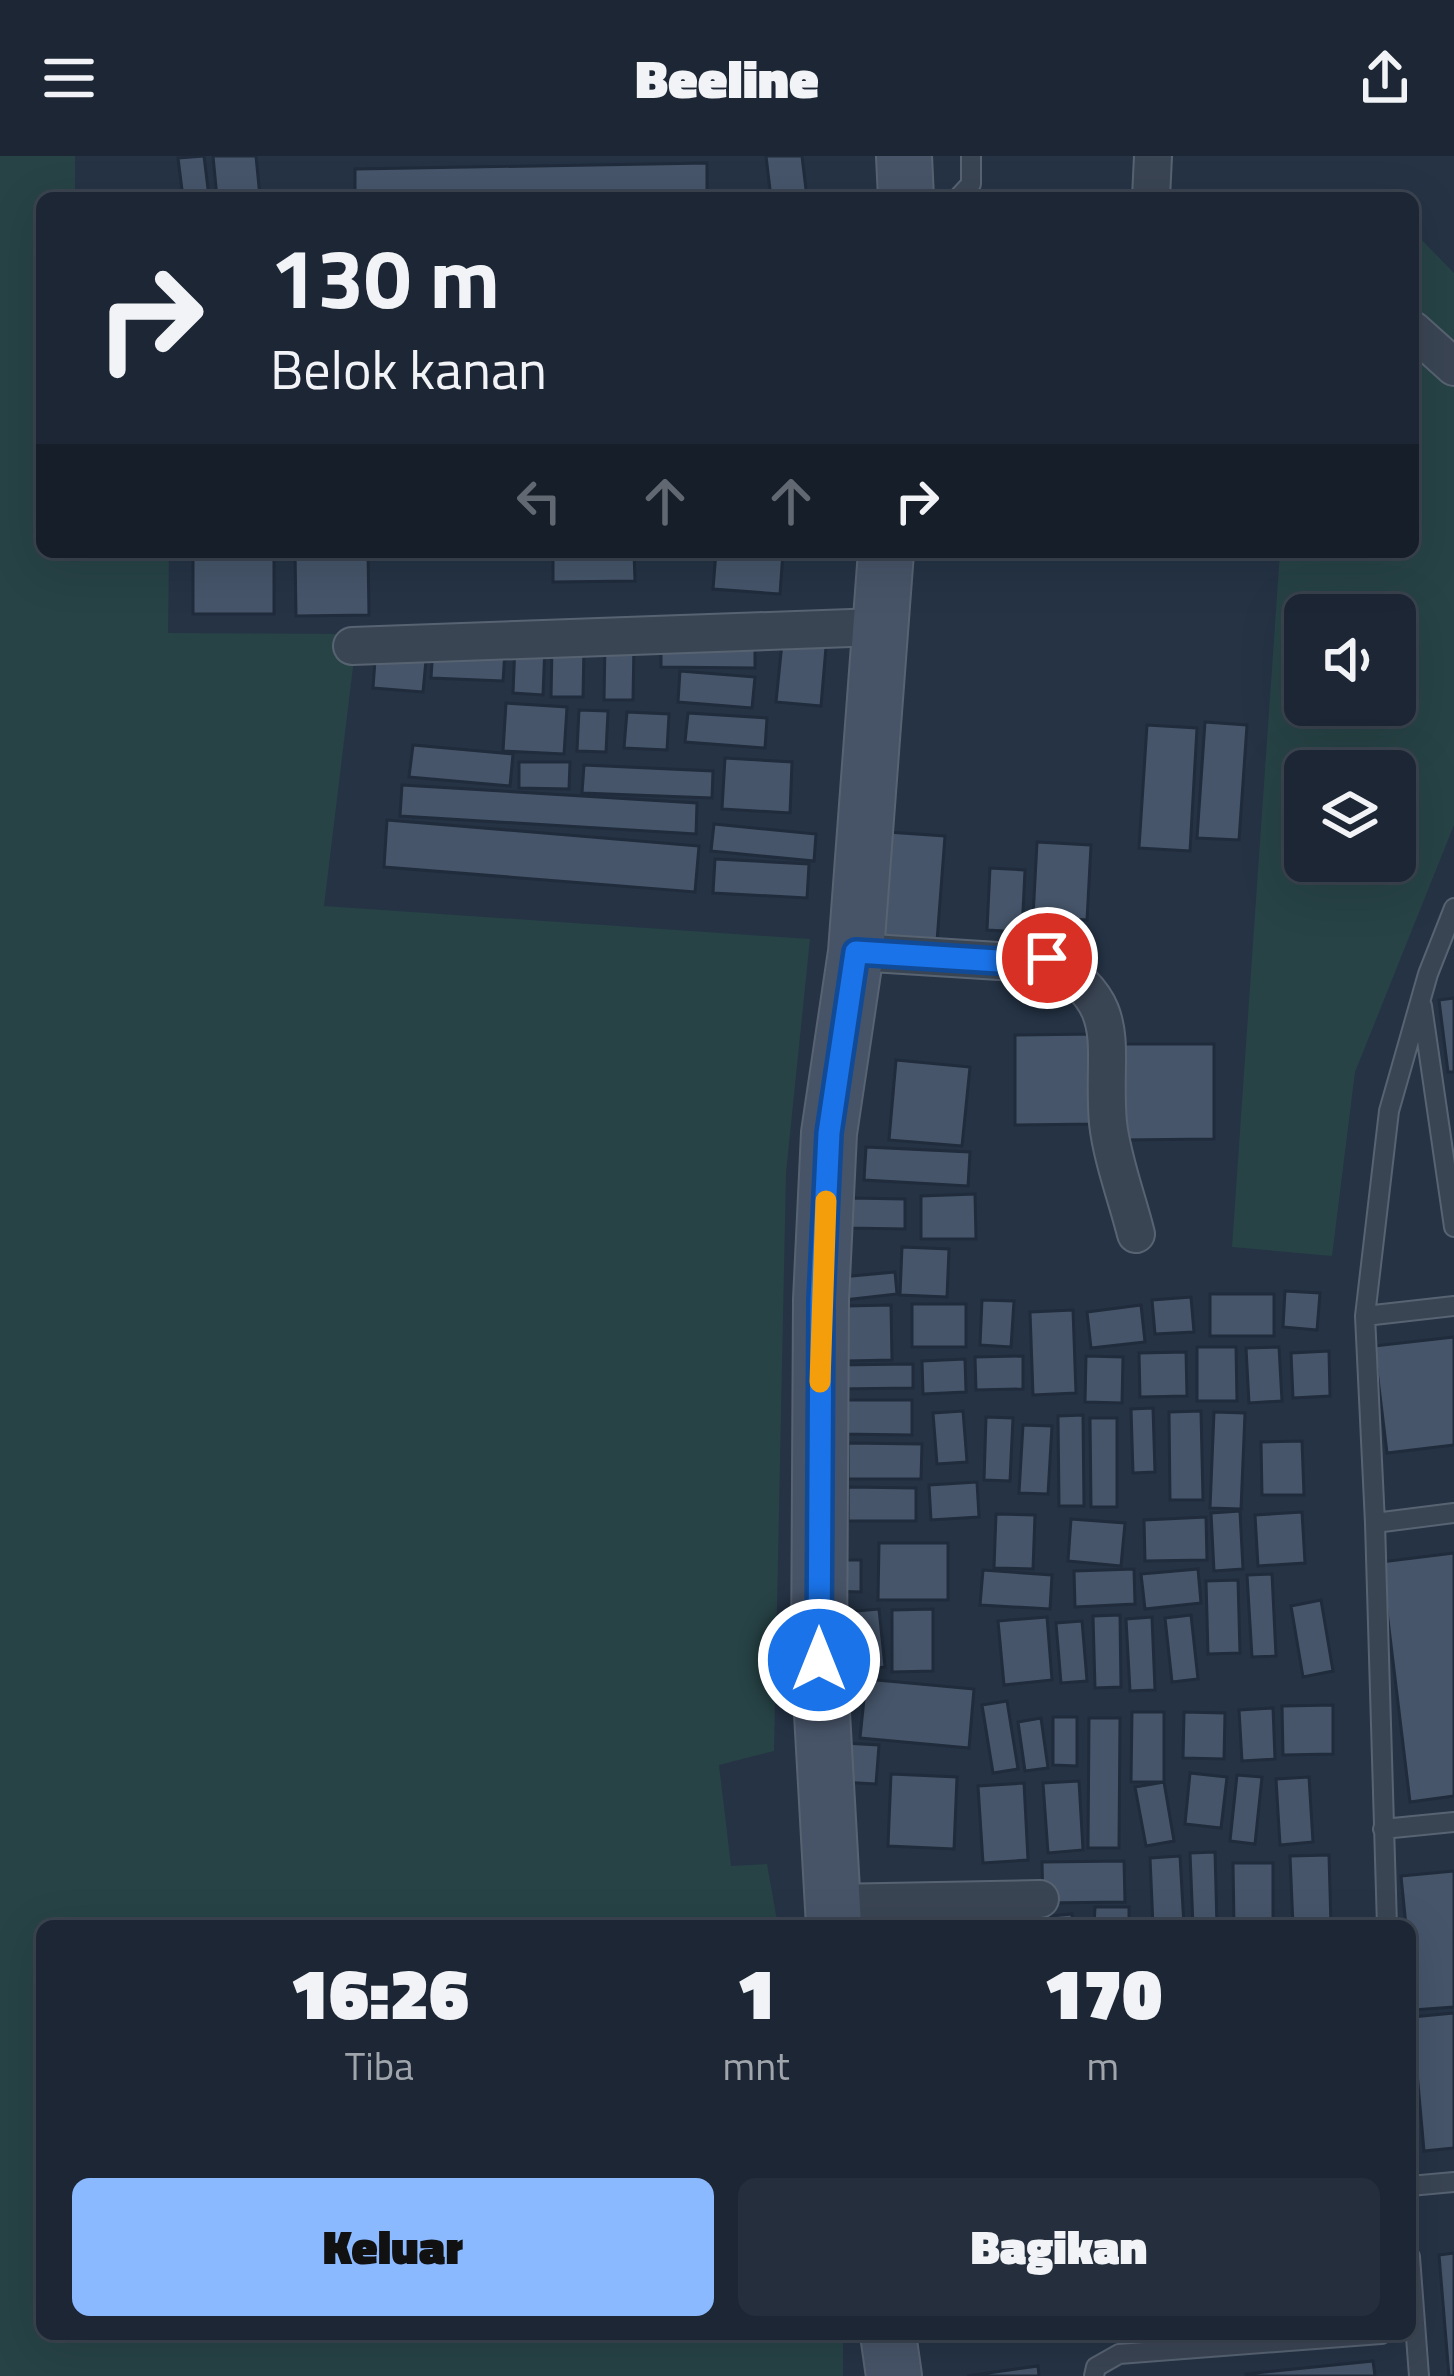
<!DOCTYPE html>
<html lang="id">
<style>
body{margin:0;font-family:"Titillium Web",sans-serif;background:#252e3c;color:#f1f3f6;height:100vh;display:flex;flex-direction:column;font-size:45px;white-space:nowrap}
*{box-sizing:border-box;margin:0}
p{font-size:39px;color:#a0a5ac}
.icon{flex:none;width:66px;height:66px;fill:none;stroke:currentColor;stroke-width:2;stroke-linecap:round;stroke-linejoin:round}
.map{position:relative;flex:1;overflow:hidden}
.side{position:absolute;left:36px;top:1764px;width:1380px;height:420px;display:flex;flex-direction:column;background:#1c2634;border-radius:18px;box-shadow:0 12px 48px #0002,0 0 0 3px #3a434f}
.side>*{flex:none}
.top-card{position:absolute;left:36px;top:36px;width:1383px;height:366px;border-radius:18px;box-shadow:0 12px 48px #0002,0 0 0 3px #3a434f;background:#1c2634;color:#f1f3f6;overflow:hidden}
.tools{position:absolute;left:1284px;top:438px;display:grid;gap:24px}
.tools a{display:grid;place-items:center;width:132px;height:132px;border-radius:18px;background:#1c2634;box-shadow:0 12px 48px #0002,0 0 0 3px #3a434f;font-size:60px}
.pin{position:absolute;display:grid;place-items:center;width:102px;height:102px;color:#fff;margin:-51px;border:6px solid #fff;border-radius:50%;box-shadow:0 3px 12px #0007}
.me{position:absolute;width:132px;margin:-66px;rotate:0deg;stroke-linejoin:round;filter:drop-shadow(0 0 9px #0008)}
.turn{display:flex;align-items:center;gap:42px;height:252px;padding:0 36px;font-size:54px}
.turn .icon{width:156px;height:156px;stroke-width:2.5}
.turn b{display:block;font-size:84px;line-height:102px}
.lanes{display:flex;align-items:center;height:114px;padding:0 36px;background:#0003;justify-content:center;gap:60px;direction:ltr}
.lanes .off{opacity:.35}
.eta{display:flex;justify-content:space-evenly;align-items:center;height:204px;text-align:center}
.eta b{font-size:72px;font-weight:800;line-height:84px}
.action{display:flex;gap:24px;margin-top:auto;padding:24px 36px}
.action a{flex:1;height:138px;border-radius:18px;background:#8bb9ff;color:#111;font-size:48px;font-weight:800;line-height:138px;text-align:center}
.action a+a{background:#252e3c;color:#f1f3f6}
header{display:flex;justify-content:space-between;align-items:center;height:156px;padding:0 36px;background:#1c2634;font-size:54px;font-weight:800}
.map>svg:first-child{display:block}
.green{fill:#274346;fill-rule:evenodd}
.building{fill:#46556a;stroke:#202c3c;stroke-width:3}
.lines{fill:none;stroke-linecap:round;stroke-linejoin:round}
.lane-casing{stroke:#586372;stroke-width:22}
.street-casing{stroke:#586372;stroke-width:40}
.secondary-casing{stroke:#586372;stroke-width:58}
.lane{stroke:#3a4554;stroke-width:18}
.street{stroke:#3a4554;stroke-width:36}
.secondary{stroke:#475468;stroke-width:54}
.route-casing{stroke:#114b97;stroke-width:30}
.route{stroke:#1a73e8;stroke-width:21}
.slow{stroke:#f59e0b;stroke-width:21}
</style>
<header><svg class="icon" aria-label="menu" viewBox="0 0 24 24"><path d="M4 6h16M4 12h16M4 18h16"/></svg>Beeline<svg class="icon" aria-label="share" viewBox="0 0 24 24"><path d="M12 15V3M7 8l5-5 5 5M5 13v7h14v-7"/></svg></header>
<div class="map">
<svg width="1454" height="2220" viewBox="0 0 1454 2220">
<rect width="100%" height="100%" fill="#253345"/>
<path class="green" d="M0,0H75V42H42V396H169L168,477L357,478L324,750L810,783L786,1017L774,1595L719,1609L731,1710L767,1708L778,1770H42V2178H843V2220H0Z
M1413,75L1454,117V669L1355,916L1332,1100L1232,1091L1280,396H1413ZM1305,459H1395V549H1305ZM1305,615H1395V705H1305Z"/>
<path class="building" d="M204,0L209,41L183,42L178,2Z
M213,0H256L260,41L217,42Z
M766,0H802L807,42H771Z
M707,7V37L355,42V13Z
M295,396H368L369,459L296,460Z
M553,396H634L635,425L553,426Z
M716,396H783L780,438L713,433Z
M274,399V458H193V400Z
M605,487H634L633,544H604Z
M661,487L755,489V512L661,511Z
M782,487L826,491L821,550L776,546Z
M515,488L545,489L543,539L513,537Z
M376,490L427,494L423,536L373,532Z
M433,491L505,495L503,525L431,522Z
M552,491H584L583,541H551Z
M680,515L755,521L752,552L678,546Z
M506,547L567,551L564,598L503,595Z
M579,554L608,555L606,596L577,595Z
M627,556L669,558L667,594L624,592Z
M688,557L767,562L765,592L685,586Z
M1205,566L1247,569L1239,684L1197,682Z
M1147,569L1197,572L1190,695L1139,692Z
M413,589L513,598L510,630L409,621Z
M725,602L792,606L790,657L722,653Z
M519,606H570L569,633L519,632Z
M584,609L713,615L712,642L582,637Z
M402,629L697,647L696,678L400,660Z
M387,664L699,690L695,736L384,711Z
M714,668L816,678L814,705L711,695Z
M887,676L945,680L937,785L878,781Z
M1037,686L1091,689L1087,764L1033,761Z
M715,703L809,708L807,742L713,737Z
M990,712L1025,714L1022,776L987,774Z
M1454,842V916H1448L1439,844Z
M1096,878V968L1015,969V879Z
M1121,888H1214V983L1121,984Z
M896,904L970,911L962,990L889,984Z
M866,991L970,996L968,1030L864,1024Z
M975,1038L976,1083H921V1040Z
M850,1042L905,1043V1073L849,1072Z
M902,1091L949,1093L947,1141L900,1139Z
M895,1116L897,1138L844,1144L841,1121Z
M1285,1135L1320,1137L1317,1174L1283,1171Z
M1210,1138H1274V1180H1210Z
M1191,1141L1194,1176L1155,1178L1152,1144Z
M982,1144L1014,1145L1011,1191L980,1189Z
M912,1148H966V1191H912Z
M891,1149L892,1204L847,1205L846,1150Z
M1141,1149L1145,1186L1091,1192L1087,1156Z
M1073,1154L1076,1237L1033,1239L1030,1156Z
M1454,1181V1289L1387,1297L1374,1190Z
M1197,1191H1236L1237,1245H1197Z
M1279,1191L1282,1245L1249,1247L1246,1192Z
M1329,1195L1330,1240L1293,1242L1291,1197Z
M1186,1196L1187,1240L1140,1241L1139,1197Z
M1023,1200V1233L976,1234L975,1201Z
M1086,1200L1123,1201L1122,1247L1085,1246Z
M965,1203L966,1236L923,1238L922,1205Z
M913,1208V1232L836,1233L835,1209Z
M839,1244H912V1279L838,1278Z
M1153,1252L1155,1316L1133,1317L1131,1253Z
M963,1255L967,1306L937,1308L933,1257Z
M1201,1255L1203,1344H1170L1169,1256Z
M1214,1256L1245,1257L1241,1353L1210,1352Z
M1083,1259L1084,1350H1059L1058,1260Z
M986,1261L1013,1262L1010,1325L984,1324Z
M1090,1262H1117V1351H1091Z
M1023,1269L1052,1270L1048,1338L1019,1337Z
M1302,1285L1304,1339H1262L1261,1286Z
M848,1287L922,1288L921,1323H848Z
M977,1326L979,1361L931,1364L929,1329Z
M848,1331L916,1332V1365H848Z
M1240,1355L1243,1413L1214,1415L1211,1357Z
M1302,1356L1305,1407L1258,1410L1255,1359Z
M996,1358L1035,1359L1033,1413L994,1412Z
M1206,1361L1207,1404L1145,1405L1144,1364Z
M1071,1363L1125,1367L1121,1410L1068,1405Z
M879,1387H948V1444H878Z
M1454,1397V1640L1410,1646L1381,1406Z
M828,1404H861V1436L828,1435Z
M1134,1413L1135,1448L1075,1451L1074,1415Z
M1198,1413L1201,1447L1145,1453L1141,1418Z
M983,1414L1052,1419L1050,1453L980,1449Z
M1272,1418L1276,1500L1252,1501L1247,1419Z
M1238,1424L1240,1497L1208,1498L1206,1425Z
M1321,1444L1333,1515L1303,1521L1291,1450Z
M879,1453L885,1511L839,1517L833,1457Z
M933,1453V1515L892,1516V1454Z
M1120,1459L1121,1531L1095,1532L1093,1460Z
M1191,1459L1198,1523L1172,1526L1165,1462Z
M1047,1461L1052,1524L1004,1529L998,1465Z
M1152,1461L1155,1534L1130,1535L1126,1463Z
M1082,1465L1087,1525L1061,1527L1056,1467Z
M866,1523L974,1533L969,1592L860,1582Z
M1007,1545L1018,1613L993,1617L982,1549Z
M1333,1549V1598L1283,1599L1282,1550Z
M1273,1552L1275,1603L1242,1605L1239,1554Z
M1132,1556H1164V1626H1131Z
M1184,1556L1225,1557L1224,1603L1183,1602Z
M1053,1561H1077V1610L1053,1609Z
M1041,1562L1048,1612L1025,1615L1018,1566Z
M1089,1562H1120L1119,1692H1088Z
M843,1587L879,1589L876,1628L840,1626Z
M1190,1617L1227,1621L1221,1672L1185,1668Z
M891,1618L957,1621L954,1693L888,1690Z
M1237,1619L1262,1621L1255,1688L1230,1685Z
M1309,1621L1313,1686L1280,1689L1276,1623Z
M1079,1625L1083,1694L1048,1697L1043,1627Z
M1164,1626L1174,1685L1146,1690L1135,1631Z
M1024,1627L1028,1704L983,1707L978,1630Z
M1215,1696L1217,1770H1193L1190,1697Z
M1329,1699L1331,1770H1293L1290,1700Z
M1180,1700L1184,1770H1153L1150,1702Z
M1124,1705L1125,1746L1043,1747L1042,1706Z
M1233,1707H1273V1770H1234Z
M1454,1715V1851L1413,1854L1410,1770H1406L1401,1720Z
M1095,1751H1129V1770H1094Z
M1072,1758L1073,1770H1030L1029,1762Z
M1454,1857V1992L1424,1995L1412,1861Z
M1454,2097V2220H1449L1439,2099Z
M1373,2205L1375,2220H1246V2218Z
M1038,2210L1039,2220H967Z"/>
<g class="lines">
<g class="lane-casing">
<path id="lane" d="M958,42L971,28V0
M1422,850L1454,1071
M1365,1160L1454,1150
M1375,1367L1365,1160L1389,955L1428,818L1454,752
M1383,1673L1454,1666
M1387,1770L1375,1367L1454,1357
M1410,2030L1454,2026
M1410,2101L1419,2220
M1094,2220L1096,2211L1119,2198L1381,2178"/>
</g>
<g class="street-casing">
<path id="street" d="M1151,42L1153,0
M1413,174L1454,211
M352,490L878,471
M856,796L1046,808L1047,802C1128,850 1101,888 1108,967C1112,1003 1127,1042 1136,1078
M831,1747L1040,1743"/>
</g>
<g class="secondary-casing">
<path id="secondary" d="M904,0L906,42
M834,1770L819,1504L821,1144L829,977L856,796L886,396
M888,2178L894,2220"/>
</g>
<use href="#lane" class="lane"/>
<use href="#street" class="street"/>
<use href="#secondary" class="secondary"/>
</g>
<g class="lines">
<g class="route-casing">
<path id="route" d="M819,1504L821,1144L829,977L856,796L1046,808L1047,802"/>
</g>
<use href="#route" class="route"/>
<path class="slow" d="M820,1226L826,1045"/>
</g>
</svg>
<div class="tools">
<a><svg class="icon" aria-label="sound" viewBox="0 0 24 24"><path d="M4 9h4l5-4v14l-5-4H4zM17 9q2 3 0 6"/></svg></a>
<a><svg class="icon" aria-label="layers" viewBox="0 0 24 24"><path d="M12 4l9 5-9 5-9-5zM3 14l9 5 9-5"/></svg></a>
</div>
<div class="pin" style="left:1047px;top:802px;background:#d93025"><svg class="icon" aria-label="arrive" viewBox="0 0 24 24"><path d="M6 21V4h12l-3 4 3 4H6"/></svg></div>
<svg class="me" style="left:819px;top:1504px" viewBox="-20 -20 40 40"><circle r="17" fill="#1a73e8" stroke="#fff" stroke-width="3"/><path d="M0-11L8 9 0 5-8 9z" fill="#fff"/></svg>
<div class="top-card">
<div class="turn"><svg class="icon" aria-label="right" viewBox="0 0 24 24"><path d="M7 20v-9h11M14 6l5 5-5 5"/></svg><div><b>130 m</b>Belok kanan</div></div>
<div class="lanes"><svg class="icon off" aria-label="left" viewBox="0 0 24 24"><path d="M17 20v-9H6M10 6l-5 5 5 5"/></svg><svg class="icon off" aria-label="ahead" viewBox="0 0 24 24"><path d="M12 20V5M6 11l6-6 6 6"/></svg><svg class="icon off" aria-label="ahead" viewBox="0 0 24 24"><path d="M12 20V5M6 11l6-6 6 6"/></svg><svg class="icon" aria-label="right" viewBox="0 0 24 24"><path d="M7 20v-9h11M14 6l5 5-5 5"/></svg></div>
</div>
<section class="side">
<div class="eta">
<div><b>16:26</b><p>Tiba</p></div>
<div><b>1</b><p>mnt</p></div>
<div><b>170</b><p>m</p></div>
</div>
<div class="action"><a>Keluar</a><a>Bagikan</a></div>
</section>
</div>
